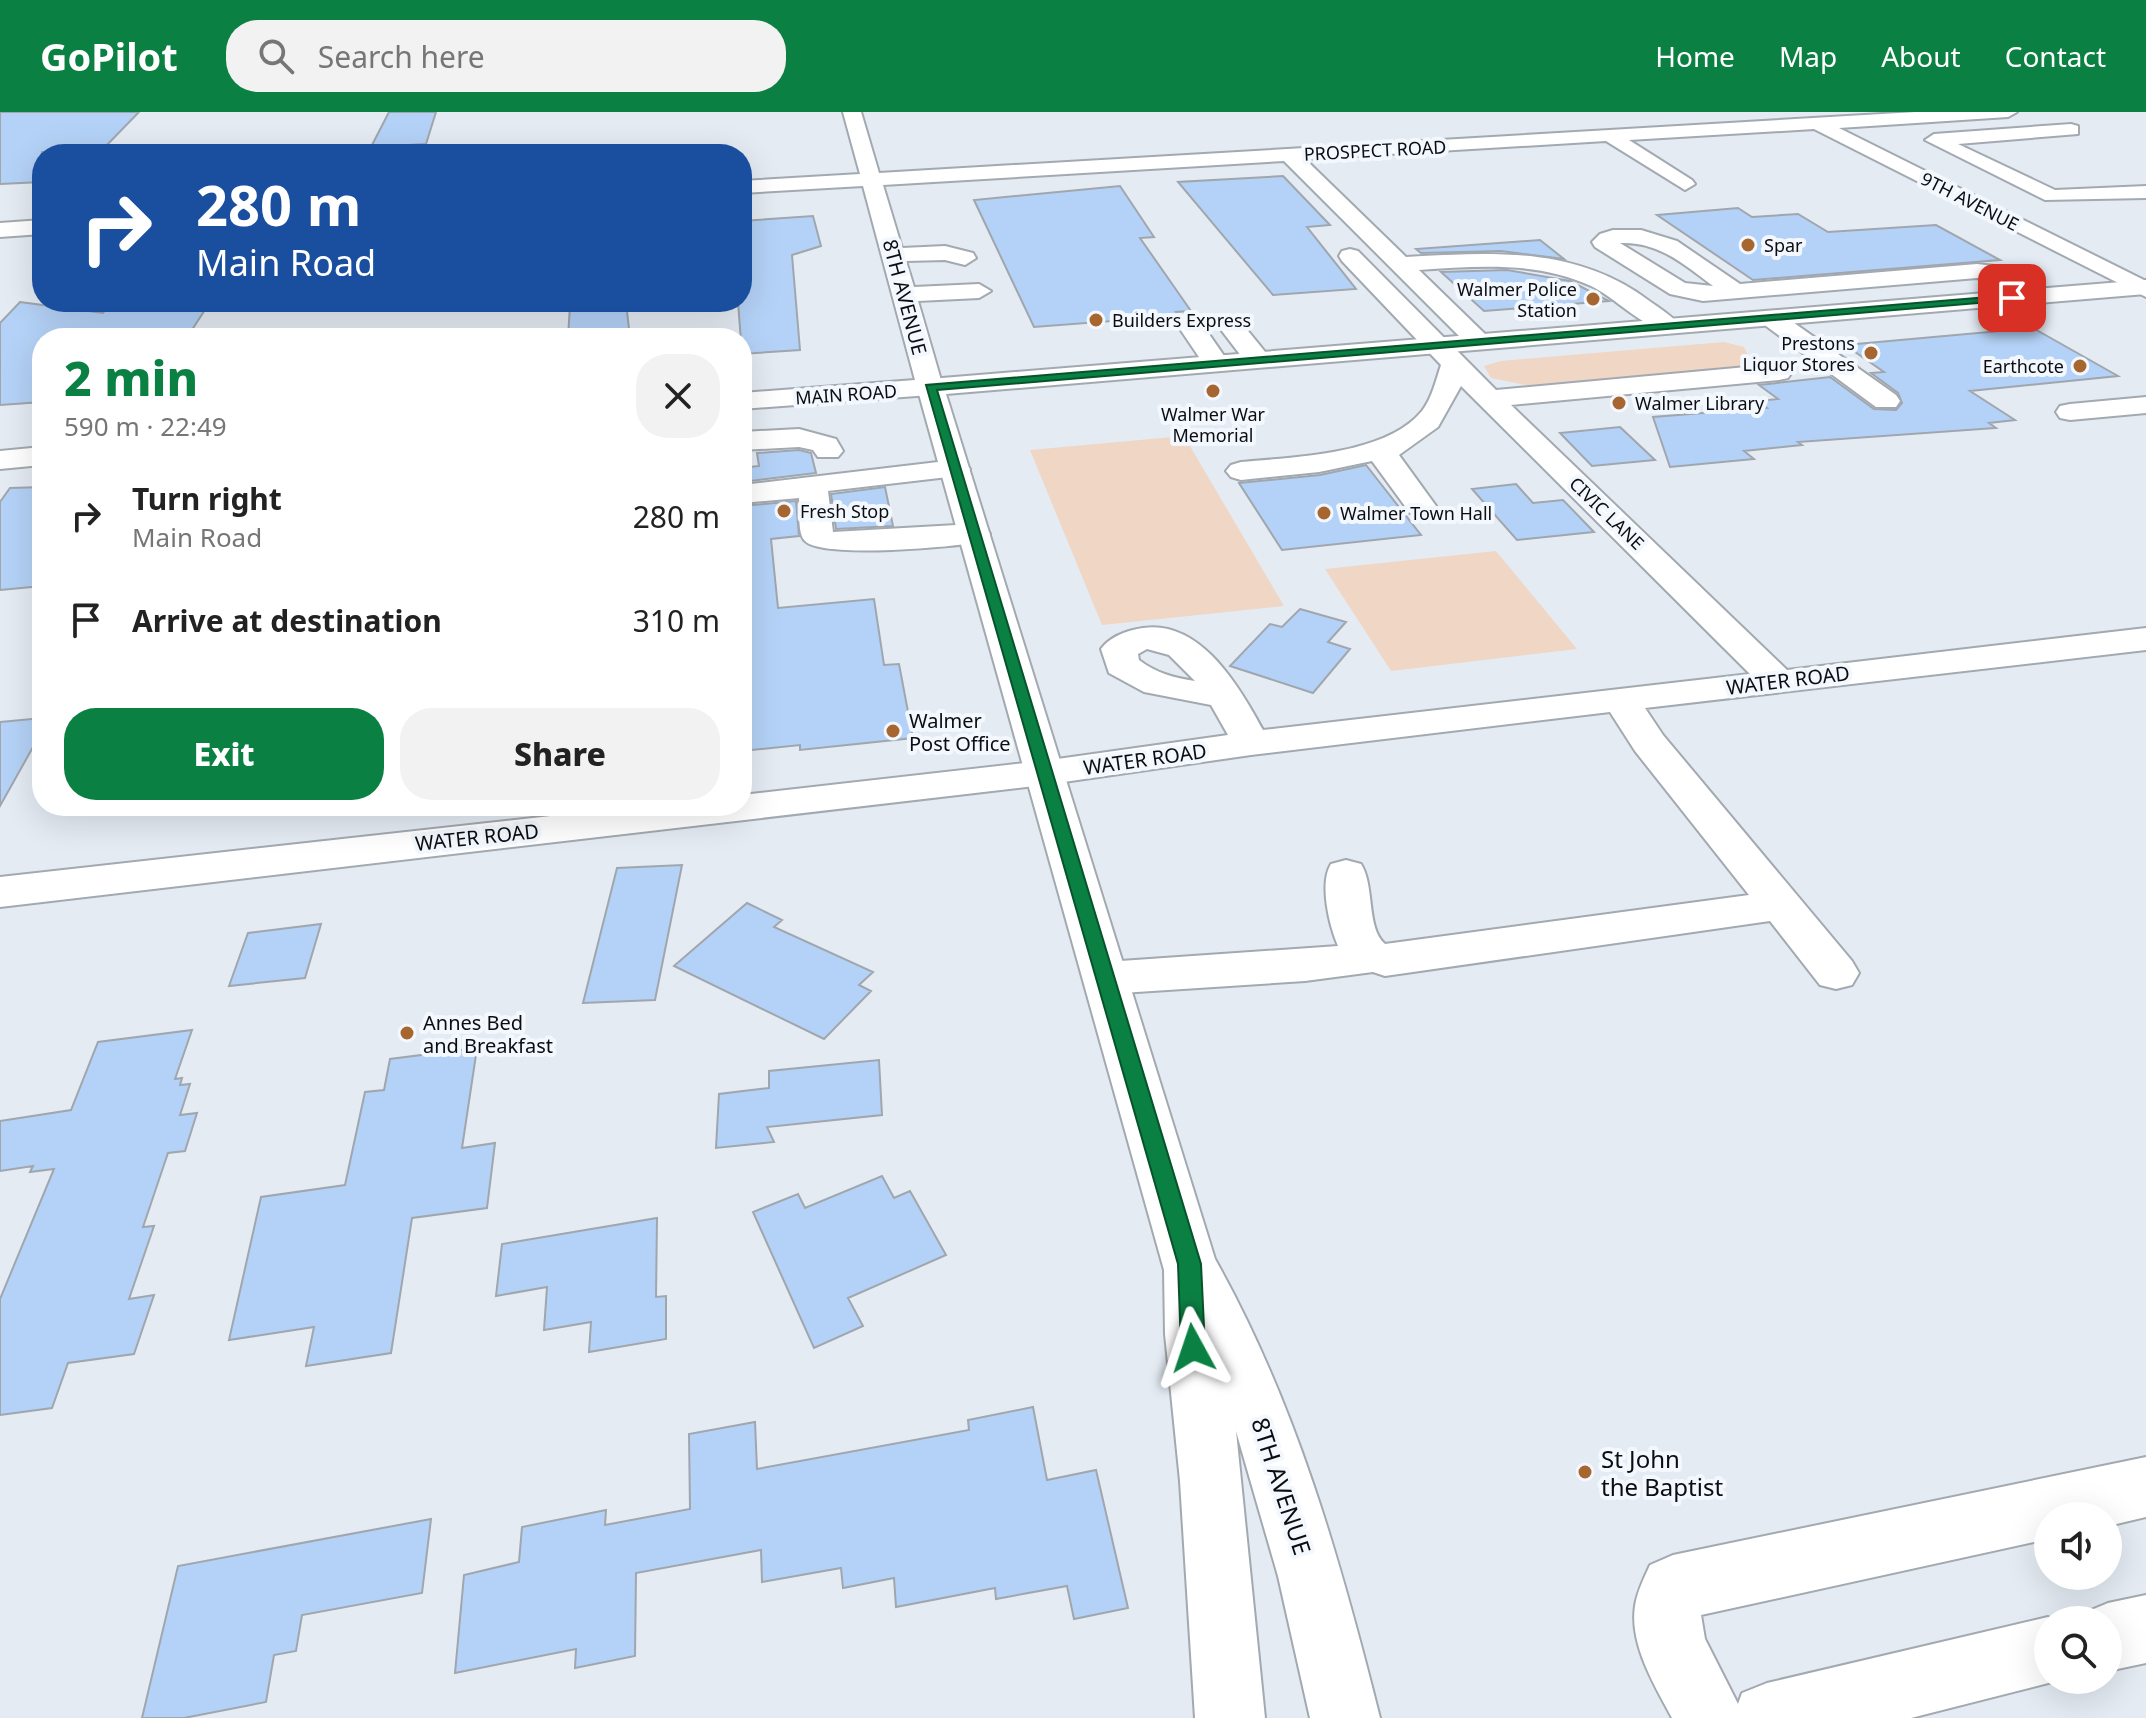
<!DOCTYPE html>
<meta charset="utf-8">
<style>
body{margin:0;font-family:"Noto Sans",sans-serif;background:#f2f2f2;color:#222;height:100vh;display:flex;flex-direction:column;font-size:30px;white-space:nowrap}
*{box-sizing:border-box;margin:0}
p{font-size:26px;color:#767676}
.icon{flex:none;width:44px;height:44px;fill:none;stroke:currentColor;stroke-width:2;stroke-linecap:round;stroke-linejoin:round}
.map{position:relative;flex:1;overflow:hidden}
.sheet{position:absolute;left:32px;top:216px;width:720px;height:488px;display:flex;flex-direction:column;background:#fff;border-radius:32px;box-shadow:0 8px 32px #0002}
.sheet>*{flex:none}
.hud{position:absolute;left:32px;top:32px;width:720px;height:168px;border-radius:32px;box-shadow:0 8px 32px #0002;background:#1a4fa0;color:#fff;overflow:hidden}
.fabs{position:absolute;left:2034px;top:1390px;display:grid;gap:16px}
.fabs a{display:grid;place-items:center;width:88px;height:88px;border-radius:50%;background:#fff;box-shadow:0 8px 32px #0002;font-size:40px}
.pin{position:absolute;display:grid;place-items:center;width:68px;height:68px;color:#fff;margin:-34px;border-radius:16px;box-shadow:0 4px 12px #0006}
.me{position:absolute;width:88px;margin:-44px;rotate:355deg;stroke-linejoin:round;filter:drop-shadow(0 0 6px #0008)}
.turn{display:flex;align-items:center;gap:28px;height:168px;padding:0 32px;font-size:36px}
.turn .icon{width:104px;height:104px;stroke-width:2.5}
.turn b{display:block;font-size:56px;line-height:68px}
.round{display:grid;place-items:center;flex:none;width:84px;height:84px;border-radius:32px;background:#f2f2f2}
.headline{display:flex;align-items:center;justify-content:space-between;height:136px;padding:0 32px}
h1{font-size:48px;font-weight:800;line-height:60px;color:#0b8043}
.action{display:flex;gap:16px;margin-top:auto;padding:16px 32px}
.action a{flex:1;height:92px;border-radius:32px;background:#0b8043;color:#fff;font-size:32px;font-weight:800;line-height:92px;text-align:center}
.action a+a{background:#f2f2f2;color:#222}
ul{padding:0;list-style:none}
li{display:flex;align-items:center;gap:24px;height:104px;padding:0 32px}
li div{flex:1}
li b{display:block;font-size:30px}
li em{font-style:normal}
header{display:flex;align-items:center;gap:48px;box-sizing:border-box;height:112px;padding:0 40px;background:#0b8043;color:#fff}
header strong{font-size:38px}
nav{display:flex;gap:44px;margin-inline-start:auto;font-size:28px}
.search{width:560px;height:72px;background:#f2f2f2;display:flex;align-items:center;gap:20px;box-sizing:border-box;padding:0 28px;border-radius:32px;color:#767676;font-size:30px}
.map>svg:first-child{display:block}
.green{fill:#f0d6c4}
.building{fill:#b4d2f7;stroke:#a0a6ad;stroke-width:2}
.lines{fill:none;stroke-linecap:round;stroke-linejoin:round}
.minor-casing{stroke:#a3a9b0;stroke-width:4}
.major-casing{stroke:#a3a9b0;stroke-width:4}
.minor{fill:#fff;fill-rule:evenodd}
.major{fill:#fff;fill-rule:evenodd}
.route{fill:#0b8043;stroke:#07532c;stroke-width:2}
.poi-dot{fill:#a76630;stroke:#f3f8fe;stroke-width:3}
.labels{text-anchor:middle;dominant-baseline:central;stroke-width:8;stroke-linejoin:round;paint-order:stroke}
.far-street-label{font-size:18px;fill:#0b0d10;stroke:#f3f8fe}
.far-poi-label{font-size:18px;fill:#0b0d10;stroke:#f3f8fe;text-anchor:start}
.street-label{font-size:20px;fill:#0b0d10;stroke:#f3f8fe}
.poi-label{font-size:20px;fill:#0b0d10;stroke:#f3f8fe;text-anchor:start}
.near-poi-label{font-size:24px;fill:#0b0d10;stroke:#f3f8fe;text-anchor:start}
.near-street-label{font-size:24px;fill:#0b0d10;stroke:#f3f8fe}
</style>
<header>
<strong>GoPilot</strong>
<div class="search"><svg class="icon" aria-label="search" viewBox="0 0 24 24"><circle cx="10" cy="10" r="6"/><path d="M15 15l6 6"/></svg>Search here</div>
<nav><a>Home</a><a>Map</a><a>About</a><a>Contact</a></nav>
</header>
<div class="map">
<svg width="2146" height="1606" viewBox="0 0 2146 1606">
<rect width="100%" height="100%" fill="#e4ebf3"/>
<path class="green" d="M1724,230L1744,235L1750,248L1735,257L1536,275L1491,266L1484,254L1501,249Z
M1184,324L1284,494L1102,513L1030,338Z
M1496,439L1577,537L1391,559L1325,457Z"/>
<path class="building" d="M0,0H139L103,37L42,40V70L0,72Z
M389,0H436L426,32L371,35Z
M1283,64L1330,113L1307,115L1356,177L1273,183L1178,70Z
M1120,74L1154,125L1140,126L1191,199L1176,200L1179,204L1034,215L974,88Z
M1738,96L1752,105L1798,102L1828,120L1936,113L2000,148L1753,168L1657,103Z
M813,104L821,134L792,143L800,238L742,242L738,190H742V109Z
M1540,128L1564,147L1501,139L1421,141L1416,137Z
M1507,158L1570,169L1609,189L1484,199L1441,160Z
M20,190L103,201L112,190H210L188,224L42,226V290L0,293V211Z
M626,190L630,226H568L570,193Z
M2033,216L2118,264L1970,279L2015,308L1989,311L1996,316L1798,330L1802,333L1744,339L1754,347L1670,355L1653,305L1767,296L1759,289L1778,287L1759,273L1830,265L1874,297L1896,298L1902,291L1898,281L1871,261L1884,260L1845,233Z
M1620,315L1655,348L1592,354L1560,321Z
M799,338L811,341L816,361L742,370V356L759,354L757,341Z
M1366,353L1421,423L1282,438L1239,371L1320,363Z
M1516,372L1533,391L1563,388L1594,420L1517,428L1472,377Z
M42,375V474L0,478V390L10,376Z
M885,375L893,414L836,417L831,382Z
M796,389L799,424L771,427L778,496L874,487L884,553L899,552L913,626L800,638V633L742,639V394Z
M1300,497L1346,510L1328,530L1350,537L1313,581L1230,554L1270,512L1282,515Z
M42,606V619L0,694V610Z
M682,753L655,888L583,891L617,756Z
M747,791L782,808L774,815L873,860L859,873L871,879L824,927L674,854Z
M321,812L305,866L229,874L248,821Z
M192,918L175,967L182,966L180,973L190,972L180,1003L197,1001L185,1039L168,1041L143,1115L154,1114L129,1187L154,1183L134,1242L68,1251L52,1296L0,1303V1187L54,1057L30,1060L33,1054L0,1059V1009L71,998L98,930Z
M477,936L462,1036L495,1031L487,1096L412,1106L391,1241L306,1254L314,1215L229,1228L261,1085L345,1073L365,980L384,978L390,947Z
M879,948L882,1003L767,1015L774,1030L716,1036L719,982L769,976V959Z
M882,1064L894,1086L910,1079L946,1143L848,1186L863,1214L814,1236L753,1100L798,1082L805,1096Z
M657,1106L656,1185L666,1184V1227L589,1240L591,1210L544,1218L547,1175L496,1184L502,1132Z
M1033,1295L1047,1368L1096,1358L1128,1496L1074,1507L1067,1474L996,1487L995,1476L896,1495L894,1466L843,1476L841,1456L762,1470L761,1438L636,1461L635,1544L575,1556L576,1537L455,1561L464,1463L519,1450L522,1415L606,1398L605,1413L690,1397L689,1322L755,1310L757,1357L969,1318L968,1308Z
M431,1407L422,1481L302,1503L296,1539L274,1543L266,1590L184,1606H142L178,1454Z"/>
<g class="lines">
<g class="minor-casing">
<path id="minor" d="M843,0H861L879,61L1916,0H2017L2008,5L1839,16L2146,169V185L1814,17L1629,28L1692,68L1695,72L1685,78L1606,29L1305,47L1406,145C1490,140 1576,134 1648,188C1659,196 1673,204 1681,215L1677,220C1654,226 1615,185 1591,174C1537,149 1478,154 1419,158L1487,224L1491,229L1487,234H1469L1284,49L883,73L902,136L945,134L973,141L976,146L965,153L945,148L906,149L914,175L979,172L991,179L979,186L918,189L943,275L940,281L930,283L742,297V281L915,268L863,74L742,81V69L860,62Z
M2071,12L2078,14V22L1958,32L2055,78L2146,74V86L2045,88L1925,28L1934,22Z
M42,108V122L0,125V111Z
M1613,118H1641L1677,129L1740,172L1977,152L2012,156L2053,183L2041,190L1998,168L1977,166L1703,189L1670,182L1595,135L1592,130L1600,122ZM1620,131C1658,129 1685,153 1713,174L1685,171Z
M1350,137L1358,139L1496,278L1779,252L1788,254L1792,260L1788,266L1779,268L1511,293L1787,558L2146,516V538L1645,596L1663,623L1852,849L1859,861L1852,873L1836,877L1820,873L1770,809L1385,864L1373,860L1305,869L1106,882L1090,878L1083,866L1090,854L1106,850L1338,834C1329,813 1319,771 1331,752L1346,748L1361,752C1375,774 1366,816 1385,832L1749,783L1635,639L1610,600L1251,643L1043,673L0,795V765L640,694H742V683L1043,649L1228,623L1211,593L1144,580L1109,561L1101,537C1108,527 1121,521 1133,518C1196,500 1238,572 1263,618L1750,562L1461,274L1438,315L1399,343L1436,394L1432,401H1410L1372,349L1319,360L1241,368L1231,365L1226,359L1231,353L1241,350C1294,345 1386,343 1422,299C1432,286 1436,268 1441,253L1342,149L1339,144L1342,139ZM1147,537L1169,543L1195,569C1174,566 1156,561 1139,548L1138,542Z
M1771,199L1780,201L1896,283L1900,289L1896,295H1876L1762,211L1759,206Z
M1231,207L1240,209L1266,241L1270,247L1266,253H1248L1222,219L1219,214Z
M1193,209L1202,212L1229,251L1225,257H1207L1203,251L1180,217Z
M2146,285V301L2070,308L2060,306L2056,300L2060,294L2070,292Z
M799,317L836,327L843,339L838,345H818L813,338L799,335L742,338V320Z
M42,335V353L0,357V339Z
M955,348L965,351L970,357L965,363L828,379L833,420L974,412L985,415L990,422L985,429C959,435 822,447 805,429C797,421 800,398 799,386L742,391V373Z
M2146,1345V1405L2108,1414V1404H2048V1427L1701,1503L1705,1527L1738,1592L1742,1581L1767,1571L2048,1505L2055,1508H2048V1568H2060L1911,1606H1672C1655,1574 1629,1532 1635,1494C1637,1480 1644,1466 1650,1453L1673,1443Z
M2146,1483V1551L2108,1559V1508H2081L2084,1501L2108,1491Z"/>
</g>
<g class="major-casing">
<path id="major" d="M2146,168V182L946,282L1215,1147C1296,1291 1340,1447 1380,1606H1310L1278,1464L1236,1319L1265,1606H1195L1180,1369L1165,1222L1164,1158L917,275L920,269L930,267Z"/>
</g>
<use href="#minor" class="minor"/>
<use href="#major" class="major"/>
</g>
<path class="route" d="M2012,183L2015,188L937,278L1201,1152L1205,1236L1202,1244L1193,1247L1185,1244L1181,1236L1178,1152L926,273Z"/>
<g class="poi-dot">
<circle cx="1748" cy="133" r="8"/>
<circle cx="1593" cy="187" r="8"/>
<circle cx="1096" cy="208" r="8"/>
<circle cx="1871" cy="241" r="8"/>
<circle cx="2080" cy="254" r="8"/>
<circle cx="1213" cy="279" r="8"/>
<circle cx="1619" cy="291" r="8"/>
<circle cx="784" cy="399" r="8"/>
<circle cx="1324" cy="401" r="8"/>
<circle cx="893" cy="619" r="8"/>
<circle cx="407" cy="921" r="8"/>
<circle cx="1585" cy="1360" r="8"/>
</g>
<g class="labels">
<g class="far-street-label">
<text transform="translate(1375 38) rotate(-3)">PROSPECT ROAD</text>
<text transform="translate(1970 89) rotate(27)">9TH AVENUE</text>
<text transform="translate(846 282) rotate(-4)">MAIN ROAD</text>
<text transform="translate(1607 401) rotate(44)">CIVIC LANE</text>
</g>
<g class="far-poi-label">
<text x="1764" y="133">Spar</text>
<text x="1577" y="177" text-anchor="end">Walmer Police<tspan x="1577" dy="21">Station</tspan></text>
<text x="1112" y="208">Builders Express</text>
<text x="1855" y="231" text-anchor="end">Prestons<tspan x="1855" dy="21">Liquor Stores</tspan></text>
<text x="2064" y="254" text-anchor="end">Earthcote</text>
<text x="1635" y="291">Walmer Library</text>
<text x="1213" y="302" text-anchor="middle">Walmer War<tspan x="1213" dy="21">Memorial</tspan></text>
<text x="800" y="399">Fresh Stop</text>
<text x="1340" y="401">Walmer Town Hall</text>
</g>
<g class="street-label">
<text transform="translate(905 185) rotate(75)">8TH AVENUE</text>
<text transform="translate(1788 568) rotate(-7)">WATER ROAD</text>
<text transform="translate(1145 647) rotate(-8)">WATER ROAD</text>
<text transform="translate(477 725) rotate(-6)">WATER ROAD</text>
</g>
<g class="poi-label">
<text x="909" y="608">Walmer<tspan x="909" dy="23">Post Office</tspan></text>
<text x="423" y="910">Annes Bed<tspan x="423" dy="23">and Breakfast</tspan></text>
</g>
<g class="near-poi-label">
<text x="1601" y="1346">St John<tspan x="1601" dy="28">the Baptist</tspan></text>
</g>
<g class="near-street-label">
<text transform="translate(1282 1374) rotate(72)">8TH AVENUE</text>
</g>
</g>
</svg>
<div class="fabs">
<a><svg class="icon" aria-label="sound" viewBox="0 0 24 24"><path d="M4 9h4l5-4v14l-5-4H4zM17 9q2 3 0 6"/></svg></a>
<a><svg class="icon" aria-label="search" viewBox="0 0 24 24"><circle cx="10" cy="10" r="6"/><path d="M15 15l6 6"/></svg></a>
</div>
<div class="pin" style="left:2012px;top:186px;background:#d93025"><svg class="icon" aria-label="arrive" viewBox="0 0 24 24"><path d="M6 21V4h12l-3 4 3 4H6"/></svg></div>
<svg class="me" style="left:1193px;top:1236px" viewBox="-20 -20 40 40"><path d="M0-17L14 15 0 8-14 15z" fill="#0b8043" stroke="#fff" stroke-width="4"/></svg>
<div class="hud">
<div class="turn"><svg class="icon" aria-label="right" viewBox="0 0 24 24"><path d="M7 20v-9h11M14 6l5 5-5 5"/></svg><div><b>280 m</b>Main Road</div></div>
</div>
<section class="sheet">
<div class="headline"><div><h1>2 min</h1><p>590 m · 22:49</p></div><a class="round"><svg class="icon" aria-label="close" viewBox="0 0 24 24"><path d="M6 6l12 12M18 6L6 18"/></svg></a></div>
<ul>
<li><svg class="icon" aria-label="right" viewBox="0 0 24 24"><path d="M7 20v-9h11M14 6l5 5-5 5"/></svg><div><b>Turn right</b><p>Main Road</p></div><em>280 m</em></li>
<li><svg class="icon" aria-label="arrive" viewBox="0 0 24 24"><path d="M6 21V4h12l-3 4 3 4H6"/></svg><div><b>Arrive at destination</b></div><em>310 m</em></li>
</ul>
<div class="action"><a>Exit</a><a>Share</a></div>
</section>
</div>
